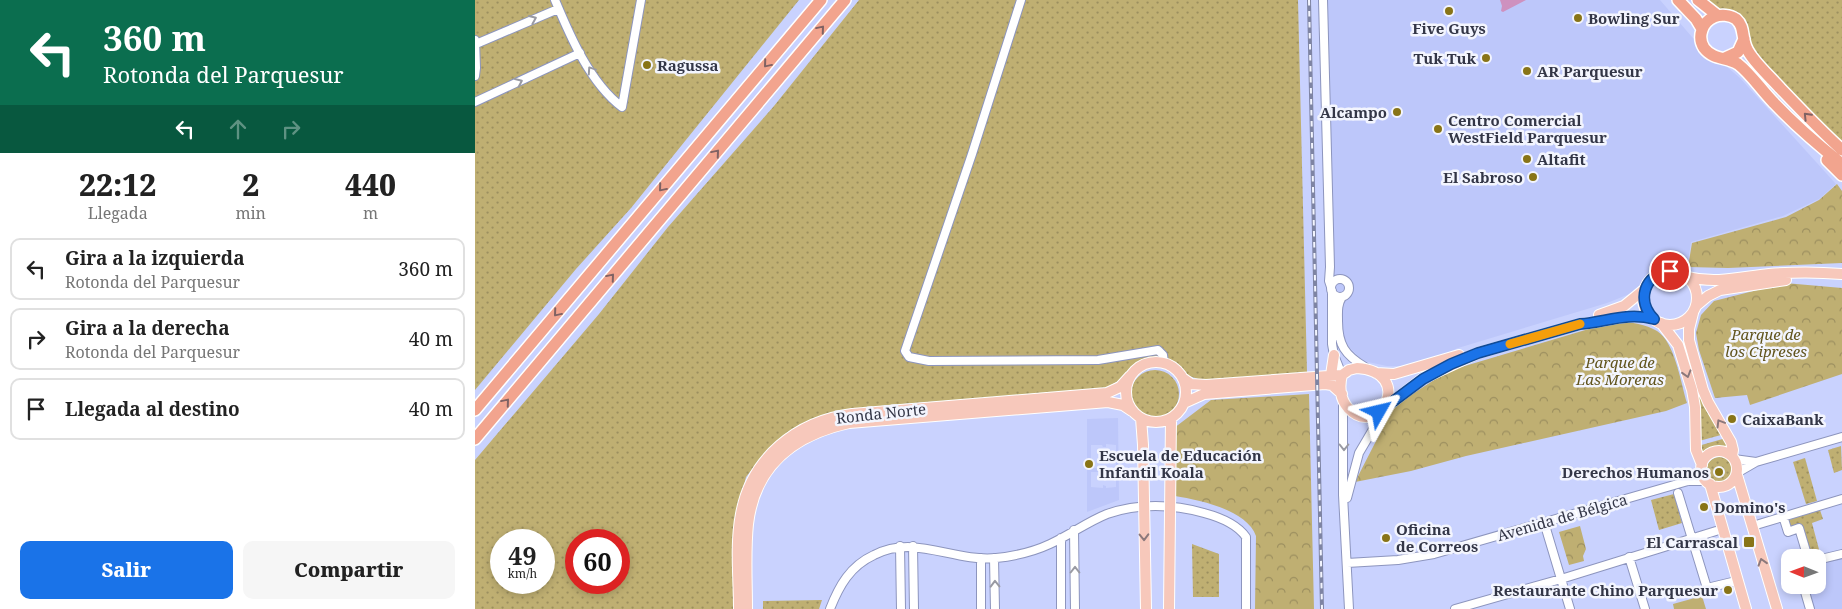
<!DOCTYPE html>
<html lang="es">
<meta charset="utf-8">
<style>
body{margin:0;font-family:"Noto Serif",serif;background:#f6f6f6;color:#222;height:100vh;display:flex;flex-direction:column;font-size:19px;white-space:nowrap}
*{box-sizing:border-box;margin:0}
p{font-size:16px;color:#767676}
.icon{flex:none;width:28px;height:28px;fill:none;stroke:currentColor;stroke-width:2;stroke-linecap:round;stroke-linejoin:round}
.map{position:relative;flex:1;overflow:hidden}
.panel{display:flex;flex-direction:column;background:#fff;width:475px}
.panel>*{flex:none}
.guide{background:#0b6e4f;color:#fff;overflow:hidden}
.needle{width:32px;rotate:271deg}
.controls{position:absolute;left:1306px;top:549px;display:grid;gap:10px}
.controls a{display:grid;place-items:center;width:45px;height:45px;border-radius:10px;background:#fff;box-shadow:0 2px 8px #0003;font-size:25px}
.speed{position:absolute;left:15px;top:529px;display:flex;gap:10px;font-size:25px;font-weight:700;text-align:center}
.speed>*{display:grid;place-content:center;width:65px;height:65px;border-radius:50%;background:#fff;box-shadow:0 2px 8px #0003;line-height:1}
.speed small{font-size:12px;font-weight:400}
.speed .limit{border:8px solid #d22;background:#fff;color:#111}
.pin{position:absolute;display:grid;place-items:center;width:42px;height:42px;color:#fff;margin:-21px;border:2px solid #fff;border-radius:50%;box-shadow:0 1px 5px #0007}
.me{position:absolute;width:55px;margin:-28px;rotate:53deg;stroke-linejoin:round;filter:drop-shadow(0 0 4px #0008)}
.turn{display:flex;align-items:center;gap:18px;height:105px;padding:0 20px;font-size:22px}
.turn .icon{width:65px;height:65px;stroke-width:2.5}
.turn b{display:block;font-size:35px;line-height:42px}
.lanes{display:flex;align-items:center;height:48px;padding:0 20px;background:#0003;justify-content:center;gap:25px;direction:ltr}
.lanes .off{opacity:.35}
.eta{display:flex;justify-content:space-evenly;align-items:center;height:85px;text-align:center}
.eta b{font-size:30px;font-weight:800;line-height:35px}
.cta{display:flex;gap:10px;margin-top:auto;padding:10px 20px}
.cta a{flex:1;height:58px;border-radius:10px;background:#1a73e8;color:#fff;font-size:20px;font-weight:800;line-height:58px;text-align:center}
.cta a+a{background:#f6f6f6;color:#222}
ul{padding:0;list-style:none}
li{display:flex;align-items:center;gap:15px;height:62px;margin:0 10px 8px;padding:0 10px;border:2px solid #e0e0e0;border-radius:10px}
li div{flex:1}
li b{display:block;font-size:19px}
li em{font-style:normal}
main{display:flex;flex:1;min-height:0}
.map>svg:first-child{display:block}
.built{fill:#bdc7fa;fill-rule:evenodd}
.grass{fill:url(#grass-dots);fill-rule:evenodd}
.park{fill:url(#park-crowns)}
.pitch{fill:#bfaf72}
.water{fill:#ce91bf}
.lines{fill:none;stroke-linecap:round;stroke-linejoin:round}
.minor-casing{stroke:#8d95be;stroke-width:10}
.major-casing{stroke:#fff;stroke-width:12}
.highway-casing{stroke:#fff;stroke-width:14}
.minor{stroke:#fff;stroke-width:8}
.major{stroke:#f7c8bb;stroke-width:10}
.highway{stroke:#f2a48e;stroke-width:11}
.rail-casing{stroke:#7e84a3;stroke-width:4}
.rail{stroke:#f3f5fe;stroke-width:2;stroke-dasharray:5.5;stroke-linecap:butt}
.oneway{stroke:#999aa3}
.oneway2{stroke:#7f6263}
.oneway3{stroke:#8b787b}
.route-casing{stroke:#114b97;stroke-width:12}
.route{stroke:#1a73e8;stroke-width:9}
.slow{stroke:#f59e0b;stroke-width:9}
.poi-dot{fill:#887417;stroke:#f3f5fe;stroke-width:2}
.labels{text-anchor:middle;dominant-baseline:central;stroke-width:5;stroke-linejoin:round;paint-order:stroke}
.poi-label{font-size:15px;font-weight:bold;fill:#333647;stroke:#f3f5fe;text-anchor:start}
.park-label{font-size:15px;font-style:italic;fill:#61541d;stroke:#f3f5fe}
.street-label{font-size:15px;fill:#333647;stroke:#f3f5fe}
</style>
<main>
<section class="panel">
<div class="guide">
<div class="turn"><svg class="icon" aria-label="left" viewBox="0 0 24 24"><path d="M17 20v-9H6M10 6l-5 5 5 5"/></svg><div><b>360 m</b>Rotonda del Parquesur</div></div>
<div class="lanes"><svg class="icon" aria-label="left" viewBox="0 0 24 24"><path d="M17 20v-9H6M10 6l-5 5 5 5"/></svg><svg class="icon off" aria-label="ahead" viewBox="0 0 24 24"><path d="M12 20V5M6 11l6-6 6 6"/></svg><svg class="icon off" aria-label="right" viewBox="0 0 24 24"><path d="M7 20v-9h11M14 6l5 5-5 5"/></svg></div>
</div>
<div class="eta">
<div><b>22:12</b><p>Llegada</p></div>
<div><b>2</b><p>min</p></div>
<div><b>440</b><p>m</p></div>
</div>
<ul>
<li><svg class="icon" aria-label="left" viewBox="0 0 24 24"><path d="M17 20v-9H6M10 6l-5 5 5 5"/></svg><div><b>Gira a la izquierda</b><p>Rotonda del Parquesur</p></div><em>360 m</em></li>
<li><svg class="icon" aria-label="right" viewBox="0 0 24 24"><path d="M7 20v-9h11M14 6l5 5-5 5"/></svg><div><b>Gira a la derecha</b><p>Rotonda del Parquesur</p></div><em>40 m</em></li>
<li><svg class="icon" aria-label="arrive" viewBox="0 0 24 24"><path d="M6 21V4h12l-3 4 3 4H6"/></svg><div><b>Llegada al destino</b></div><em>40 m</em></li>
</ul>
<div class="cta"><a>Salir</a><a>Compartir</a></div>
</section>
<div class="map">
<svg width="1367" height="609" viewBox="0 0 1367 609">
<defs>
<pattern id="grass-dots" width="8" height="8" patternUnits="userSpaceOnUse" patternTransform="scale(1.25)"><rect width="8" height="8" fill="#bfaf72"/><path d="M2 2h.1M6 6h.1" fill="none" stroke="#9c8f5f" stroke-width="1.8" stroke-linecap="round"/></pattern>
<pattern id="park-crowns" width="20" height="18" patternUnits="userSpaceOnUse" patternTransform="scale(1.25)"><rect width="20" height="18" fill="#bfaf72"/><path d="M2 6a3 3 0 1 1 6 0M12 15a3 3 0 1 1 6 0" fill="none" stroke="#9c8f5f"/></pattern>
</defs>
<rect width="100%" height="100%" fill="#c9d2fe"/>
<path class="built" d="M844,0H1185L1217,37L1265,78L1361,184L1344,199L1308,216L1216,242L1213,263L1205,257L1172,276L1162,291L1132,303L983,348L967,355L927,366H912L888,361L870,343L854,345L846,106Z
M643,418L644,500L612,512V419ZM631,444L641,445V454L631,455V461L641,460V471H631V477H641V487L631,488V486L628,485V488L616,487V472H623V468H616V445H627L628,447H631Z
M1367,555V609H1338L1331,585H1342L1343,562Z"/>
<path class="grass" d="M0,0H324L156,208L101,269L0,390Z
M384,0H823L832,372L729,381L714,376L699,363L681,357L664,362L656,367L645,380L629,389L414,405L364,411L324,425L292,451L271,477L260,522L259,609H0V460L124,314L193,227L299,106ZM26,540H69V582H26ZM101,540H144V582H101Z
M1230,0H1367V143L1337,118L1279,52C1274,41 1273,30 1268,18L1235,5Z
M656 394a24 24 0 1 1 48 0a24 24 0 1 1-48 0Z
M1225,394L1228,403L1246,435L1224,441L1221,395Z
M1251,438L1252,447C1238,448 1238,449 1226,453L1223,446Z
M1366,446L1367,470L1359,473L1353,450Z
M1231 471a14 14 0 1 1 28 0a14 14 0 1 1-28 0Z
M1330,458L1342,501L1331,504L1318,462Z
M1199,494L1207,523L1184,530L1176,500Z
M1345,510L1348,519L1337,523L1346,557H1335L1325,525L1315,528L1313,520Z
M717,544L744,554V597H718Z
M347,600L344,609H288V601Z"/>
<path class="park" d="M1362,184L1367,191V263L1253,268L1213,267L1217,243L1311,217L1344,200Z
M1310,283L1367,288V374L1275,405L1272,395L1240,398L1224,350L1221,333L1226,315L1239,301Z
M1144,320C1156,323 1171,324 1182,331C1200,342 1206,384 1212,403L1191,411L991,456L936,471L880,482L919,406L973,371Z
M834,394L839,609H780L781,536C772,510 725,500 700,496L699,428L736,400Z
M1105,526L1111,549L1108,556L1109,561L1094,565L1084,532Z"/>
<path class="pitch" d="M1227,596L1231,609H1199L1198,604Z"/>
<path class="water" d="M1025,0H1051L1028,12L1026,11L1027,6Z"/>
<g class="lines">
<g class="minor-casing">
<path id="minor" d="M80,0C95,36 115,83 147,107L166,0
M546,0L497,154L430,351L434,357L454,361L623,360L683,350L688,355L689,362
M848,0L855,267L854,281L856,287
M1,44L83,9
M0,76L1,68L0,40
M0,102L105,53
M856 288a9 9 0 1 1 18 0a9 9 0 1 1-18 0Z
M857,291V344L859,355L867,375
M867,297C862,305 863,312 863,321C863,345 870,355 890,367
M868,400V495L874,609
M1259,459L1281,462
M1262,473L1281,462L1367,437
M1213,481L1226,469
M1203,493L1232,588L1257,582
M872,498L884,453L904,419L906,411
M1308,516L1313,532L1324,528L1333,558
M1069,522L1095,609
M1281,525L1367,499
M599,530L600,609
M586,538V609
M425,546L426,609
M438,546L439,609
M1154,557L1170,609
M506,558V609
M519,558L520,609
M1342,560L1367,554
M872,563L923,560L959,554L1213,481H1231
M1328,585L1335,609
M355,609C364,586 375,566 399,555C441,534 477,562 521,558C540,556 558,552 575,544C595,535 612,522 632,514C663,503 698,504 729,513C744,517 762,524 771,537V609
M980,609L1086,579L1241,531"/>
</g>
<g class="major-casing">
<path id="major" d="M1168 298a27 27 0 1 1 54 0a27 27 0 1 1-54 0Z
M1213,277C1241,284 1266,277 1294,274C1318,272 1343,272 1367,274
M1221,306L1233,296L1245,290L1311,280
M1218,313L1214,329V340L1228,390L1233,402L1256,442L1258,450L1257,456
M1124,315L1149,306L1171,288
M1186,323L1203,345L1217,390L1220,407L1221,450L1227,465
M651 392a30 30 0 1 1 60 0a30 30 0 1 1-60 0Z
M882,368C941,372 904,441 873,408C865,399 864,386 867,375L874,370Z
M901,373L919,374L984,355
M856,375L859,355
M709,379L716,384L731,385L867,375
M709,403L729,394L850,384L857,385L867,394
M910,408L947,379L1003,353L1105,324C1131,322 1152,312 1179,319
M666,418L668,445L671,609
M1226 469a18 18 0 1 1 36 0a18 18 0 1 1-36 0Z
M1262,475L1302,609
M1235,484L1271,609
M264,609C264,578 260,545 266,514C276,458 322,421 377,414L632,393L645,387L655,376
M272,609C272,581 270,552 273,524C280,465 319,435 374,423L633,402L648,405L657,411
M694,609L696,418"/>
</g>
<g class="highway-casing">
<path id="highway" d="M1203,0L1221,19L1227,29
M1223,0L1242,15
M1250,58L1263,52L1269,39
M1367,150C1345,130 1325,109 1305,88C1296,78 1285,68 1277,57C1274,53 1271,48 1270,44C1267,35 1269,26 1261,19C1255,15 1246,14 1239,17C1227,22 1222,37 1229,48C1238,60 1252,57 1263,64C1276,74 1287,91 1299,103C1320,125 1343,145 1367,164
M1352,160L1367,175
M0,410L346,0
M0,439L370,0"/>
</g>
<use href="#minor" class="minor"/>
<use href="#major" class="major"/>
<use href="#highway" class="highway"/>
<g class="rail-casing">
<path id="rail" d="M834,0L847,609"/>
</g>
<use href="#rail" class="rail"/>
</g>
<defs><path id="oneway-chevron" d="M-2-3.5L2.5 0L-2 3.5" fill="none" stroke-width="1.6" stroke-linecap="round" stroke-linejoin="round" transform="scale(1.25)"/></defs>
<g class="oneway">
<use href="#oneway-chevron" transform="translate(58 19) rotate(-23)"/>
<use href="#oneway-chevron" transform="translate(116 70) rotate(-124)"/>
<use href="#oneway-chevron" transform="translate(44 82) rotate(-25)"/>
<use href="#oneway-chevron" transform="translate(869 447) rotate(90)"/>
<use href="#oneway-chevron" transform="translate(600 570) rotate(-90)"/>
<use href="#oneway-chevron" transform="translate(520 584) rotate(-91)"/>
</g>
<g class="oneway2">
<use href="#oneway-chevron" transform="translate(346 29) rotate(-50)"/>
<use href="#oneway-chevron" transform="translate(292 64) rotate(130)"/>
<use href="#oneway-chevron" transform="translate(1332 116) rotate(-134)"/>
<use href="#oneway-chevron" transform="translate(241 153) rotate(-50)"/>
<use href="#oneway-chevron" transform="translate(187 188) rotate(130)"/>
<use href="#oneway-chevron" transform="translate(136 277) rotate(-50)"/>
<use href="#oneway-chevron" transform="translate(82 313) rotate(130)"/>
<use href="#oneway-chevron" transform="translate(31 402) rotate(-50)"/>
</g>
<g class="oneway3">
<use href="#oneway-chevron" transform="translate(1212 374) rotate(73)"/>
<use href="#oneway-chevron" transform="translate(1245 423) rotate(-121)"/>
<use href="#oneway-chevron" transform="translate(669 537) rotate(89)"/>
<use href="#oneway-chevron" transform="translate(1287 562) rotate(-107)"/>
</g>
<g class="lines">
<g class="route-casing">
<path id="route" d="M904,412L948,379L976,364L1003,353L1105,324C1131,322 1152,312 1179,319C1161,301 1169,274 1195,271"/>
</g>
<use href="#route" class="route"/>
<path class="slow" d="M1035,344L1105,324"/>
</g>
<g class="poi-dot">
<circle cx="974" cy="11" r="5"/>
<circle cx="1103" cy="18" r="5"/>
<circle cx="1011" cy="58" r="5"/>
<circle cx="172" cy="65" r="5"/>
<circle cx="1052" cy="71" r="5"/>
<circle cx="922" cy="112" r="5"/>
<circle cx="963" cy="129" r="5"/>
<circle cx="1052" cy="159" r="5"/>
<circle cx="1058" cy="177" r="5"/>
<circle cx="1257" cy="419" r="5"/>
<circle cx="614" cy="464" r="5"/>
<circle cx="1244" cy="472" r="5"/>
<circle cx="1229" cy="507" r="5"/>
<circle cx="911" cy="538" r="5"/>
<rect x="1268" y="536" width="12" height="12" rx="2.5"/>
<circle cx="1253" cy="590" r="5"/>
</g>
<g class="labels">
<g class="poi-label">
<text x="1113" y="18">Bowling Sur</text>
<text x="974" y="28" text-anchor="middle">Five Guys</text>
<text x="1001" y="58" text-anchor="end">Tuk Tuk</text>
<text x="182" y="65">Ragussa</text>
<text x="1062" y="71">AR Parquesur</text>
<text x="912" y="112" text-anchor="end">Alcampo</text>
<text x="973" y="120">Centro Comercial<tspan x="973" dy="17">WestField Parquesur</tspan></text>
<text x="1062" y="159">Altafit</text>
<text x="1048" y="177" text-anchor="end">El Sabroso</text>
<text x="1267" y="419">CaixaBank</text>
<text x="624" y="455">Escuela de Educación<tspan x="624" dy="17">Infantil Koala</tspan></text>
<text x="1234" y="472" text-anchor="end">Derechos Humanos</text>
<text x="1239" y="507">Domino's</text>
<text x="921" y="529">Oficina<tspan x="921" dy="17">de Correos</tspan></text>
<text x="1263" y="542" text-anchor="end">El Carrascal</text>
<text x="1243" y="590" text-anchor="end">Restaurante Chino Parquesur</text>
</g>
<g class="park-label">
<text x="1291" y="334">Parque de<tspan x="1291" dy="17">los Cipreses</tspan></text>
<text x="1145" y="362">Parque de<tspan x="1145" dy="17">Las Moreras</tspan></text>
</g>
<g class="street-label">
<text transform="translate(406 413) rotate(-6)">Ronda Norte</text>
<text transform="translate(1087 517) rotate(-16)">Avenida de Bélgica</text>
</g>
</g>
</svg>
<div class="controls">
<a><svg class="needle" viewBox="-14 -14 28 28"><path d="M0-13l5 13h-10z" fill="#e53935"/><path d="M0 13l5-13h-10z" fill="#767676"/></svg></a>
</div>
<div class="speed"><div>49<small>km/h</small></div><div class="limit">60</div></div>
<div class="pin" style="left:1195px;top:271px;background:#d93025"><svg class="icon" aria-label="arrive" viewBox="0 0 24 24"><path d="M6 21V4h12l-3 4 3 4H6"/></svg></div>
<svg class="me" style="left:904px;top:412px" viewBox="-20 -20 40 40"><path d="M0-17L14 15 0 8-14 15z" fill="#1a73e8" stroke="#fff" stroke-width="4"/></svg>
</div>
</main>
